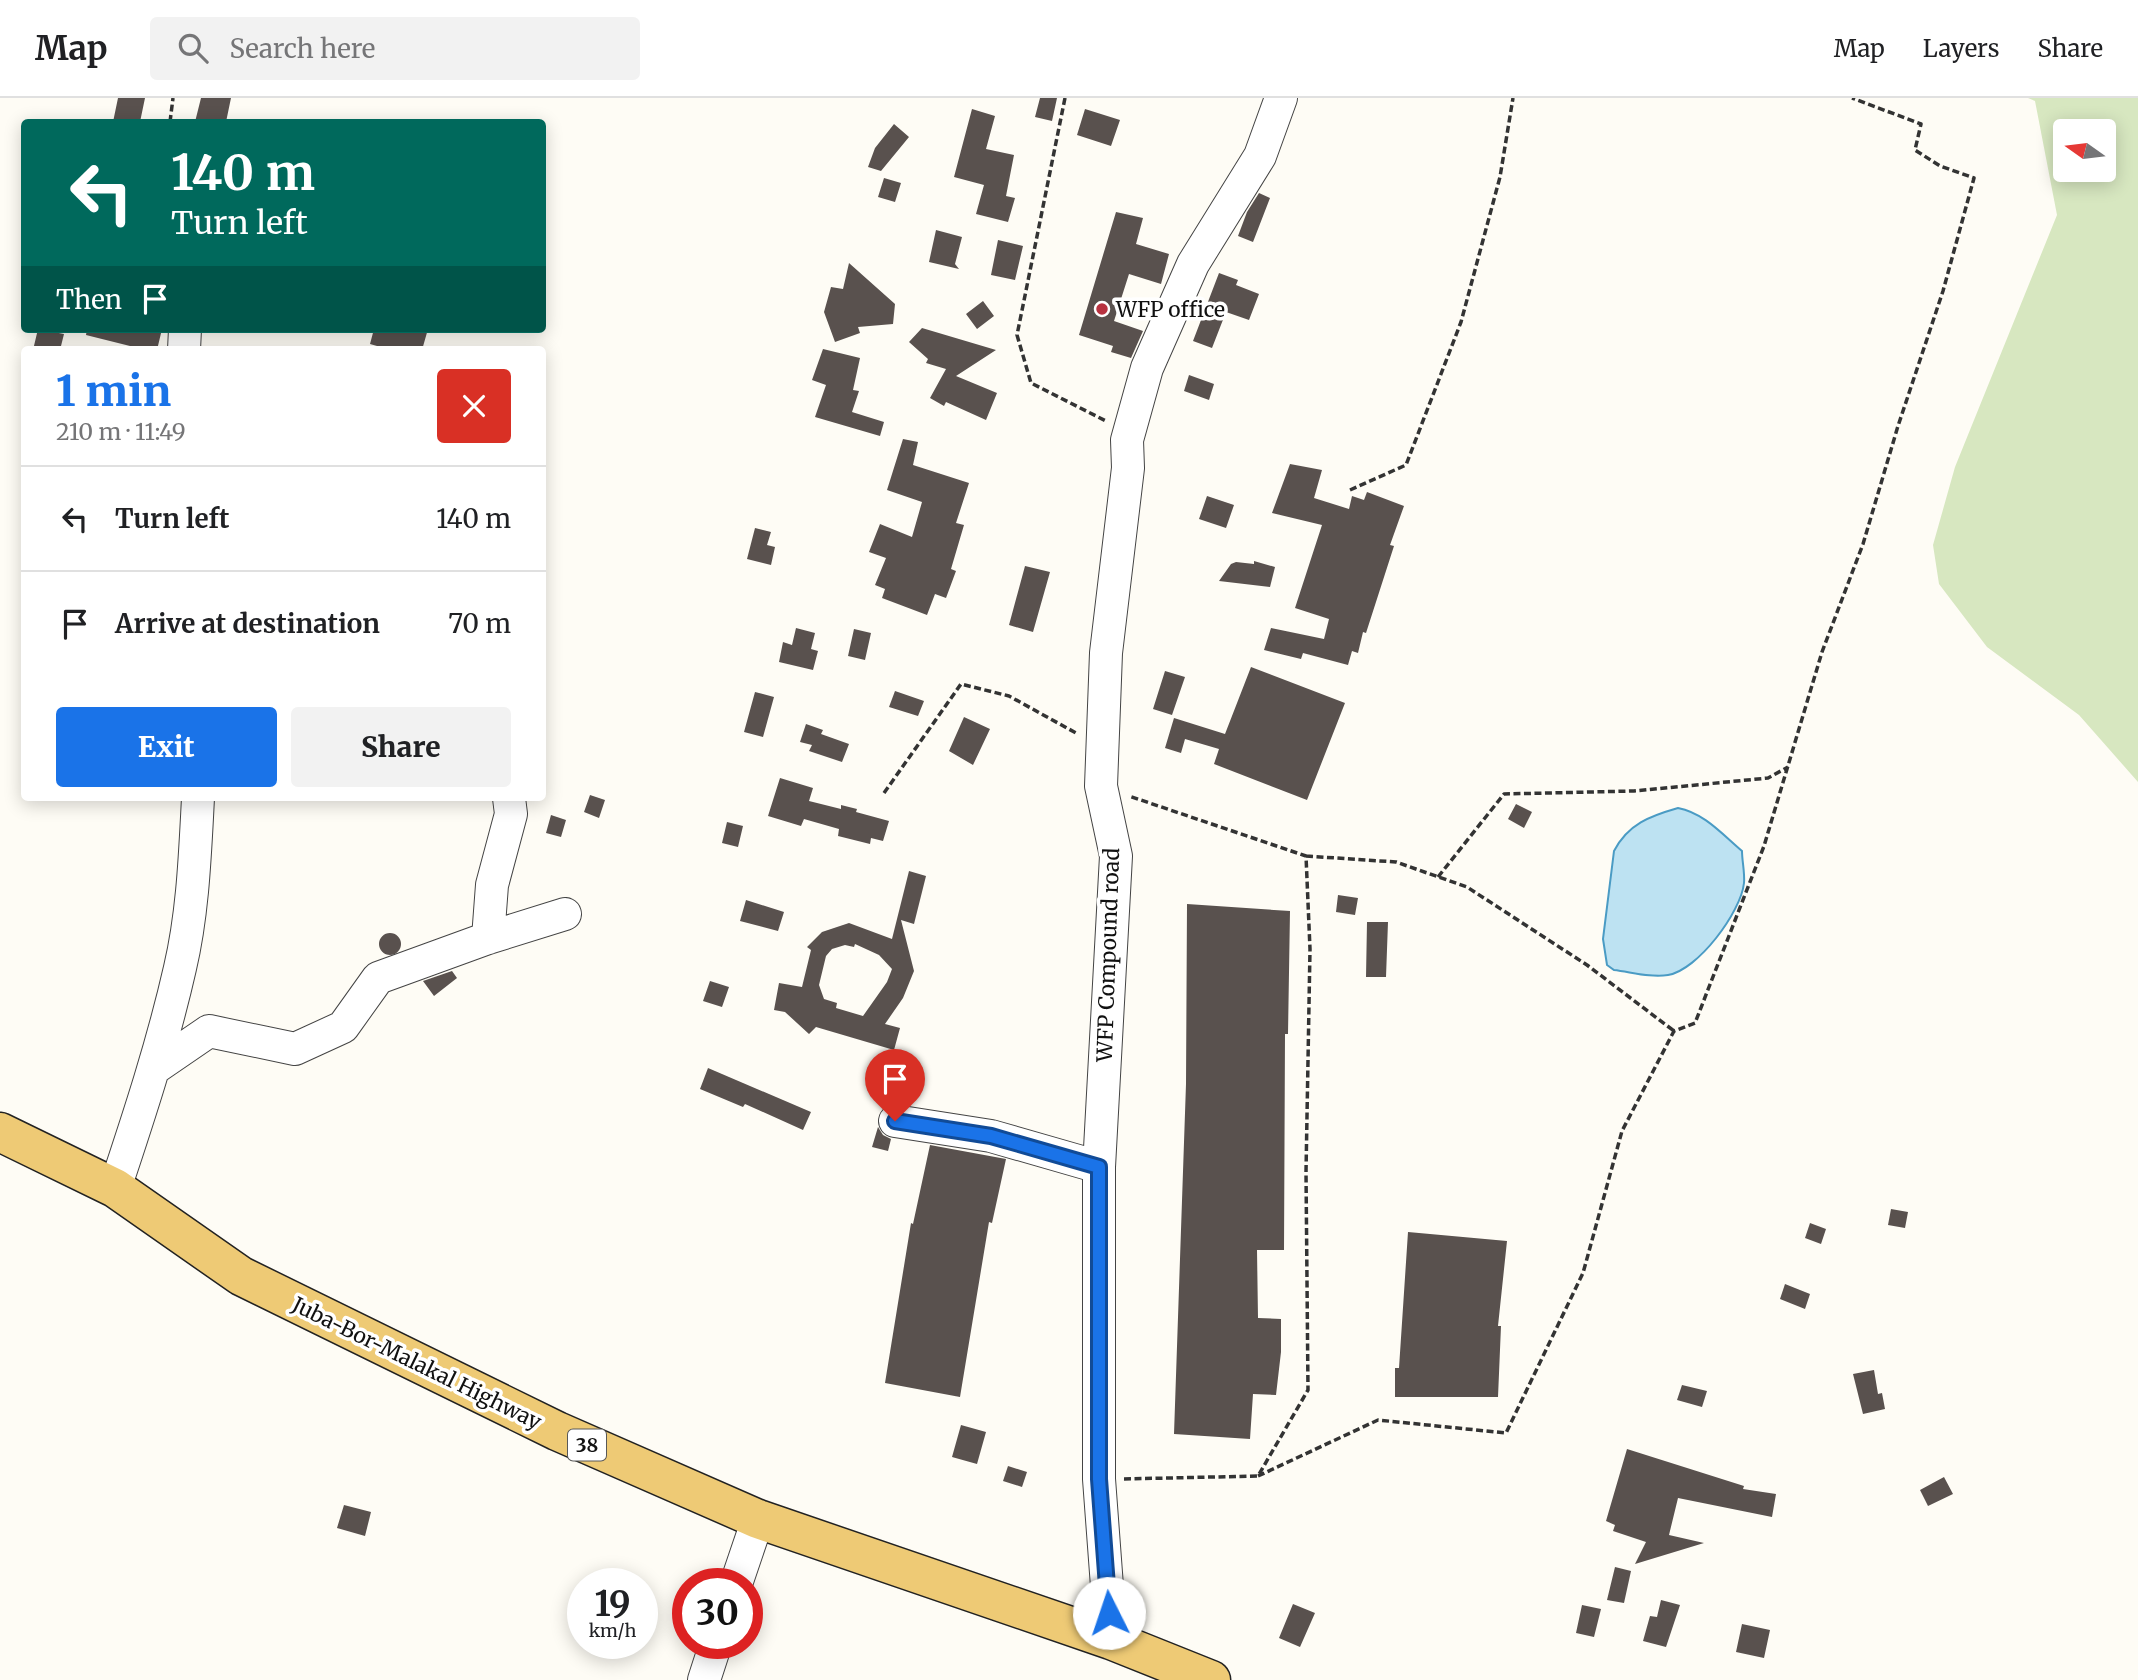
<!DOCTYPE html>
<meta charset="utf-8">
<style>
body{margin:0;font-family:Merriweather,serif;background:#f2f2f2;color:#202124;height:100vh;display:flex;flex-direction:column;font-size:26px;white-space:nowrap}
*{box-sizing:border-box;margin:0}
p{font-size:23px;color:#757577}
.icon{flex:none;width:38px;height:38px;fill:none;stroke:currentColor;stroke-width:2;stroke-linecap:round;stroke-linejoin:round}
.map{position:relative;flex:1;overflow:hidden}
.drawer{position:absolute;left:21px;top:248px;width:525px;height:455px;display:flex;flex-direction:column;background:#fff;border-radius:7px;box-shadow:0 4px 18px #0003}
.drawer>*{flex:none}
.banner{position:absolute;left:21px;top:21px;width:525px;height:214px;border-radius:7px;box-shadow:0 4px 18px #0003;background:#00695c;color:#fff;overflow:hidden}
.needle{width:46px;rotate:284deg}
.fabs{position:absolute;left:2053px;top:21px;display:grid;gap:14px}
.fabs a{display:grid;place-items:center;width:63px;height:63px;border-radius:7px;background:#fff;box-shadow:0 4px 18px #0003;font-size:35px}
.speed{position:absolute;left:567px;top:1470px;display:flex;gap:14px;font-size:35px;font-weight:700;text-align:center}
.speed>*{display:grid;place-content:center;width:91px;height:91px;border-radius:50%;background:#fff;box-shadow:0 4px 18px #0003;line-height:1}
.speed small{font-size:18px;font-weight:400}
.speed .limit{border:10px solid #d22;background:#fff;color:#111}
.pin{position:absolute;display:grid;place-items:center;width:60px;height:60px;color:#fff;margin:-72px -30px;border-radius:50% 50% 50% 0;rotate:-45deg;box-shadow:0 0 7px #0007}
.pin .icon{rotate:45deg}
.me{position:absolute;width:77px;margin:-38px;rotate:356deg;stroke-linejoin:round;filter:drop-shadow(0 0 5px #0008)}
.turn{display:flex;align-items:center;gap:24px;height:147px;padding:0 35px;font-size:32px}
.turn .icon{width:91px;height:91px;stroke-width:2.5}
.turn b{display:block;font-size:49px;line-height:60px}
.then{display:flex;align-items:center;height:66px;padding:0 35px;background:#0003;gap:14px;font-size:26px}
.round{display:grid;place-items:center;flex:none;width:74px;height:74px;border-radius:7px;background:#f2f2f2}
.head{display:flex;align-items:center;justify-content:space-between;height:119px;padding:0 35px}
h1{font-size:42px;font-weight:800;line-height:52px;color:#1a73e8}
.button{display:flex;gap:14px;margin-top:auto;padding:14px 35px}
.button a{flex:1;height:80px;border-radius:7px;background:#1a73e8;color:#fff;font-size:28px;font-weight:800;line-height:80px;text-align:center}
.button a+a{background:#f2f2f2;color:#202124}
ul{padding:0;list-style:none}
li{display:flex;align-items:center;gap:21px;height:105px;padding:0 35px;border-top:2px solid #e0e0e0}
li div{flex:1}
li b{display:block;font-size:26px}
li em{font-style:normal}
header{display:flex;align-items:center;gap:42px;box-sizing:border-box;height:98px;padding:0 35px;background:#fff;border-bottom:2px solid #e0e0e0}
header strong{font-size:33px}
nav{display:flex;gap:38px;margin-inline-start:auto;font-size:24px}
.search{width:490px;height:63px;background:#f2f2f2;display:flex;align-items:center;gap:18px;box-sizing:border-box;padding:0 24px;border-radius:7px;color:#757577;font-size:26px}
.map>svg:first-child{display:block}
.green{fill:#d7e7c0;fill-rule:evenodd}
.water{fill:#bde2f2;stroke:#4a9bc4;stroke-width:2}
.building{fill:#59514e;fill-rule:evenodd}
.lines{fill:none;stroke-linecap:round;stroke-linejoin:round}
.minor-casing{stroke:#444;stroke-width:34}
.major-casing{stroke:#222;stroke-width:41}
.path{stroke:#333;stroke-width:3.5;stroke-dasharray:7 3.5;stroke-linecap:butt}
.minor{stroke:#fff;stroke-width:32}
.major{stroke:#eeca75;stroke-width:38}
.route-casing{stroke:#114b97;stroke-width:18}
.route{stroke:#1a73e8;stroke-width:12}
.poi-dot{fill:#b83240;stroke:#fff;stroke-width:2.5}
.labels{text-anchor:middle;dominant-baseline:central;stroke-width:7;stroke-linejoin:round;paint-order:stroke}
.shield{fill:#fff;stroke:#585858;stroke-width:2}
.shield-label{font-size:19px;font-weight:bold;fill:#111}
.poi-label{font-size:21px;fill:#111;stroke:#fff;text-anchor:start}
.street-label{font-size:21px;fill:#111;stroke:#fff}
</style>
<header>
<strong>Map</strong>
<div class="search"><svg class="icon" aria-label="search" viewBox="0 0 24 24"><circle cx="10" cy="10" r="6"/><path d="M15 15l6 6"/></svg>Search here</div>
<nav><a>Map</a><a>Layers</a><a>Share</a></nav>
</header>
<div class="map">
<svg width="2138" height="1582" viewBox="0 0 2138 1582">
<rect width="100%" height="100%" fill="#fefcf5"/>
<path class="green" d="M2028,0H2138V684L2079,617L1987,549L1939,486L1933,447L1955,369L2057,117L2035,3ZM2065,33H2104V72H2065Z"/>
<path class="water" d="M1678,710C1704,715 1722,736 1742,753C1742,763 1745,775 1744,785C1741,814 1698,872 1668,877C1651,880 1631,874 1614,872L1607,867L1603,841L1614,753C1628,726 1650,718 1678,710Z"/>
<path class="building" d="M118,0H145L140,24H113Z
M201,0H231L226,24H195Z
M1040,0H1057L1052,23L1035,19Z
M972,11L995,18L986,51L1014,57L1006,98L1015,100L1008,124L976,116L984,87L954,79Z
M1085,11L1120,22L1111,48L1077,37Z
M894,26L909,39L881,73L868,69L875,50Z
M884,80L901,85L895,104L878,99Z
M1259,95L1270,100L1253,144L1238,138L1247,114Z
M1116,114L1143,120L1136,146L1169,156L1161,186L1129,176L1114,223L1143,233L1131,260L1111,254L1113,248L1079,237Z
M936,132L962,139L955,166L959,171L929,164Z
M998,142L1023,148L1015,182L991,177Z
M849,165L895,206L893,226L858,229L860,235L835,244L824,214L831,189L843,191Z
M1219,175L1238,182L1236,187L1259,196L1249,222L1226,214L1212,250L1193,243Z
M983,203L994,218L977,231L966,216Z
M922,230L996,252L956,278L997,295L986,322L946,304L944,308L930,300L946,271L926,265L928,261L909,244Z
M38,231L64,236L60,252H33Z
M87,231H162L157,252H146L86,237Z
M374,231H428L422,252H391L370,246Z
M823,251L860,260L853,292L859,293L852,314L884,324L880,338L815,319L826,287L812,282Z
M1189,277L1214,286L1209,302L1184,293Z
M903,341L918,344L913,367L969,385L956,425L964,427L951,471L956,473L946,500L935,496L927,517L882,500L885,491L875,487L886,460L869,454L880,426L912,439L922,404L887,392Z
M1290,366L1322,372L1314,400L1349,411L1352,398L1364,402L1367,394L1404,408L1390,447L1394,448L1366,535L1363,534L1358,555L1352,553L1348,567L1303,555L1301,561L1264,552L1271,530L1324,541L1329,521L1295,510L1322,427L1272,415Z
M1207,398L1234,407L1226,430L1199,421Z
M755,430L771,434L767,447L775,449L771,467L747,461Z
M1254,463L1275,469L1270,489L1219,483L1231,466L1236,464L1254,466Z
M1025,468L1050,474L1033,534L1009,527Z
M796,530L815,535L811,551L818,553L813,572L779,564L783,544L792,547Z
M854,531L871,535L865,562L848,558Z
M1251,569L1345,605L1307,702L1214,666L1219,651L1185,641L1181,655L1165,650L1174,620L1225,636Z
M1165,573L1185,579L1172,617L1153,611Z
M895,593L924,603L918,618L889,609Z
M755,594L774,599L763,639L744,634Z
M964,619L990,631L973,667L949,653Z
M806,626L823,632L821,636L849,646L842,664L809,653L812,647L800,644Z
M780,680L813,690L809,703L841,711V707L857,711L856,714L889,723L883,743L871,740L870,746L838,738L839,731L804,721L801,728L768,718Z
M590,697L605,702L599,720L584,714Z
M1516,706L1532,714L1524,730L1508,721Z
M551,717L566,722L561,739L546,735Z
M727,724L743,728L738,749L722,745Z
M909,773L926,778L914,826L901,822L914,873L903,900L885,926L900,930L894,952L816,929L809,936L785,914L774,912L779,885L802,889L811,852L807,849L822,834L849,825L892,841ZM855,846L879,857L892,871L887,884L863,918L836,910L837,905L824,901L819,887L826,858L832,851L845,847L854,849Z
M1338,797L1358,800L1355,817L1336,814Z
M746,802L784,814L778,833L740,823Z
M1187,806L1290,813L1288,936H1285L1284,1152H1257L1258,1220L1281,1221V1254L1276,1297L1253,1296L1250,1341L1174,1336L1186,986Z
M1367,824H1388L1386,879H1366Z
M379 846a11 11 0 1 1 22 0a11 11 0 1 1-22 0Z
M452,873L457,880L434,898L423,883Z
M710,883L729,889L722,909L703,903Z
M708,970L811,1014L803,1032L745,1006L743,1009L700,991Z
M879,974L894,978L890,995L874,991Z
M878,1029L883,1037L891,1041L888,1053L872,1049Z
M930,1047L1006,1061L992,1125L989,1124L960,1299L885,1285L911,1125L913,1126Z
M1891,1111L1908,1114L1905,1130L1888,1127Z
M1810,1125L1826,1131L1821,1146L1805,1140Z
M1408,1134L1507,1143L1498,1228H1501L1498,1299H1395V1270H1399Z
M1785,1186L1810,1196L1805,1211L1780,1201Z
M1874,1272L1878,1296L1882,1295L1885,1311L1863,1316L1853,1276Z
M1682,1287L1707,1293L1702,1309L1677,1302Z
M961,1327L986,1334L977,1366L952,1359Z
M1627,1351L1744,1388L1743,1391L1776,1396L1772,1419L1678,1400L1669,1437L1704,1445L1635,1466L1646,1444L1613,1433L1615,1427L1606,1423Z
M1008,1368L1027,1374L1022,1389L1003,1383Z
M1944,1379L1953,1396L1928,1408L1920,1392Z
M344,1407L371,1414L365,1438L337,1430Z
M1615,1469L1631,1473L1624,1505L1607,1502Z
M1661,1502L1680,1507L1666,1549L1643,1543L1650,1518L1657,1519Z
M1293,1506L1315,1515L1300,1549L1279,1540Z
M1582,1507L1601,1511L1594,1539L1576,1535Z
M1742,1526L1770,1532L1764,1560L1736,1554Z"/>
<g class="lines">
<g class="minor-casing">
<path id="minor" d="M184,252L185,231
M488,840L492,787L511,716L509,700
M155,970L209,933L295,951L343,929L378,880L488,840L565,816
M895,1023L991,1038L1099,1069
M115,1090C139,1018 163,945 180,870C193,815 195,756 198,700
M736,1486L758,1421
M1111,1542L1099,1381V1069L1116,758L1101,688L1106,555L1128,370L1127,342L1147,270L1193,166L1260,58L1281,0
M704,1582L716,1545"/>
</g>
<g class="major-casing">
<path id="major" d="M0,1034L115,1090L241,1178L557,1333L758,1421L1111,1542L1211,1582"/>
</g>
<path class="path" d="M1065,0L1017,237L1031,285L1106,323
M170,24L173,0
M1350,392L1406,367L1461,224L1500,79L1513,0
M884,695L961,586L1009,598L1076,635
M1306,758L1396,764L1467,789L1587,867L1674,933
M1438,779L1504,696L1634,693L1768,680L1788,669
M1258,1378L1378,1322L1506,1335L1583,1175L1622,1033L1674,933L1695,925L1764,748L1822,554L1863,446L1898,328L1943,193L1974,80L1940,68L1915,52L1921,26L1852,0
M1124,1381L1258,1378L1308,1292L1306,1074L1310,851L1306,758L1129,698"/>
<use href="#minor" class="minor"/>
<use href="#major" class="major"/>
</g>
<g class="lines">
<g class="route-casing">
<path id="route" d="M895,1023L991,1038L1099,1069V1381L1109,1515"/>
</g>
<use href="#route" class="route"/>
</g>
<circle class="poi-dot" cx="1102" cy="211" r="7"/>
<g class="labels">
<rect class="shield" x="568" y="1331.5" width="38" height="31" rx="5"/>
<g class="shield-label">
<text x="587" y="1347">38</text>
</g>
<g class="poi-label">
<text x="1116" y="211">WFP office</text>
</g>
<g class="street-label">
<text transform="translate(1108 857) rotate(-88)">WFP Compound road</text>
<text transform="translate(417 1265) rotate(26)">Juba-Bor-Malakal Highway</text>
</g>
</g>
</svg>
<div class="fabs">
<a><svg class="needle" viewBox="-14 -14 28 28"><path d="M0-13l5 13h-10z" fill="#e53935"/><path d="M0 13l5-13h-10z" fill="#757577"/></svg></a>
</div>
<div class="speed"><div>19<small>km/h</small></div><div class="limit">30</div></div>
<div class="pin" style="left:895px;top:1023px;background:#d93025"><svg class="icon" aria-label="arrive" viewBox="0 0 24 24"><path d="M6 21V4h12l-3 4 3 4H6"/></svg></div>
<svg class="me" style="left:1109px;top:1515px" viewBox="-20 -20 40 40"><circle r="19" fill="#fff"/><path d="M0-13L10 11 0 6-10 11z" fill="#1a73e8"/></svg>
<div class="banner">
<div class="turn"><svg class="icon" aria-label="left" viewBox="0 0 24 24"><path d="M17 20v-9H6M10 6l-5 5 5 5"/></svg><div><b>140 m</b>Turn left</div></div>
<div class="then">Then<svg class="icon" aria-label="arrive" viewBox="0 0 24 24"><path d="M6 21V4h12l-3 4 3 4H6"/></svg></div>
</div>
<section class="drawer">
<div class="head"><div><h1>1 min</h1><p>210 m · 11:49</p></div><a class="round" style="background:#d93025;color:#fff"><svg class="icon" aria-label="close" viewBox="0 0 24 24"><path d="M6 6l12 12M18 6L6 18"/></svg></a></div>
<ul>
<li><svg class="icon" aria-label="left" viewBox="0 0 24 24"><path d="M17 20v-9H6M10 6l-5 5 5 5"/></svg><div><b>Turn left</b></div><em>140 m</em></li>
<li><svg class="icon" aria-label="arrive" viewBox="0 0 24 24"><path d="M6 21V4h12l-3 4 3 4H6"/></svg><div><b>Arrive at destination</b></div><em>70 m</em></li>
</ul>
<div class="button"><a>Exit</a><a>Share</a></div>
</section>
</div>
